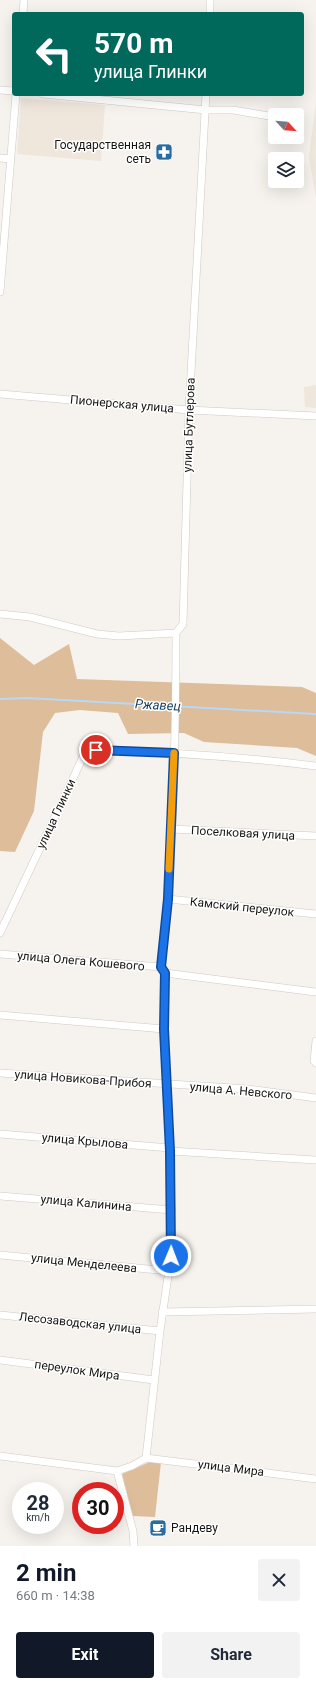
<!DOCTYPE html>
<meta charset="utf-8">
<style>
body{margin:0;font-family:Roboto,sans-serif;background:#f2f2f3;color:#1f2937;height:100vh;display:flex;flex-direction:column;font-size:15px;white-space:nowrap}
*{box-sizing:border-box;margin:0}
p{font-size:13px;color:#747a83}
.icon{flex:none;width:22px;height:22px;fill:none;stroke:currentColor;stroke-width:2;stroke-linecap:round;stroke-linejoin:round}
.map{position:relative;height:1546px;overflow:hidden}
.sheet{display:flex;flex-direction:column;background:#fff;flex:1}
.sheet>*{flex:none}
.guide{position:absolute;left:12px;top:12px;width:292px;height:84px;border-radius:4px;box-shadow:0 4px 16px #0002;background:#00695c;color:#fff;overflow:hidden}
.needle{width:26px;rotate:116deg}
.buttons{position:absolute;left:268px;top:108px;display:grid;gap:8px}
.buttons a{display:grid;place-items:center;width:36px;height:36px;border-radius:4px;background:#fff;box-shadow:0 4px 16px #0002;font-size:20px}
.speed{position:absolute;left:12px;top:1482px;display:flex;gap:8px;font-size:20px;font-weight:700;text-align:center}
.speed>*{display:grid;place-content:center;width:52px;height:52px;border-radius:50%;background:#fff;box-shadow:0 4px 16px #0002;line-height:1}
.speed small{font-size:10px;font-weight:400}
.speed .limit{border:6px solid #d22;background:#fff;color:#111}
.pin{position:absolute;display:grid;place-items:center;width:34px;height:34px;color:#fff;margin:-17px;border:2px solid #fff;border-radius:50%;box-shadow:0 1px 4px #0007}
.me{position:absolute;width:44px;margin:-22px;rotate:1deg;stroke-linejoin:round;filter:drop-shadow(0 0 3px #0008)}
.turn{display:flex;align-items:center;gap:14px;height:84px;padding:0 16px;font-size:18px}
.turn .icon{width:52px;height:52px;stroke-width:2.5}
.turn b{display:block;font-size:28px;line-height:34px}
.round{display:grid;place-items:center;flex:none;width:42px;height:42px;border-radius:4px;background:#f2f2f3}
.headline{display:flex;align-items:center;justify-content:space-between;height:68px;padding:0 16px}
h1{font-size:24px;font-weight:700;line-height:30px;color:#111827}
.cta{display:flex;gap:8px;margin-top:auto;padding:8px 16px}
.cta a{flex:1;height:46px;border-radius:4px;background:#111827;color:#fff;font-size:16px;font-weight:700;line-height:46px;text-align:center}
.cta a+a{background:#f2f2f3;color:#1f2937}
.map>svg:first-child{display:block}
.built{fill:#efe6dc}
.green{fill:#debd9a}
.lines{fill:none;stroke-linecap:round;stroke-linejoin:round}
.stream{stroke:#b8d8f6;stroke-width:2}
.street-casing{stroke:#cecac6;stroke-width:8}
.street{stroke:#fff;stroke-width:7}
.route-casing{stroke:#114b97;stroke-width:10}
.route{stroke:#1a73e8;stroke-width:7}
.slow{stroke:#f59e0b;stroke-width:7}
.labels{text-anchor:middle;dominant-baseline:central;stroke-width:3;stroke-linejoin:round;paint-order:stroke}
.poi-label{font-size:12px;fill:#171614;stroke:#fff;text-anchor:end}
.street-label{font-size:12px;fill:#171614;stroke:#fff}
.water-label{font-size:13px;font-style:italic;fill:#123b5b;stroke:#fff}
</style>
<div class="map">
<svg width="316" height="1546" viewBox="0 0 316 1546">
<rect width="100%" height="100%" fill="#f6f2ee"/>
<path class="built" d="M21,98L105,105L101,161L17,154Z
M316,102V198L309,157Z
M316,385V408L305,407L304,387Z"/>
<path class="green" d="M0,638L34,665L69,644L77,679L302,687L316,693V756L297,748L204,742L184,733L128,734L118,713L80,710L55,713L43,732L34,811L15,852L0,851Z
M152,1461L161,1462L155,1517L133,1516L122,1474Z"/>
<g class="lines">
<path class="stream" d="M0,699L27,698L316,714"/>
<g class="street-casing">
<path id="street" d="M23,14L24,0
M210,14V0
M0,90L14,91
M43,94L206,110H233L275,117
M0,158L10,159
M0,292L16,94
M0,394L189,410L316,416
M0,614L30,617L97,634L119,636L176,633
M171,829L316,836
M168,899L316,914
M0,933L83,757L89,751L96,750C170,752 243,757 316,766
M0,954L161,967
M165,973L316,992
M0,1015L164,1029
M316,1041L314,1061L316,1063
M0,1073L248,1089L316,1098
M0,1134L170,1148
M170,1151L316,1160
M0,1196L172,1210
M0,1255L169,1271
M162,1312L316,1309
M0,1315L160,1331
M0,1360L154,1380
M0,1456L117,1471
M146,1458L316,1479
M134,1546L133,1531L117,1471L132,1466L146,1458L160,1331L171,1256L170,1151L164,1029L165,973L161,967C173,856 176,744 176,633L183,624L189,410L206,94"/>
</g>
<use href="#street" class="street"/>
</g>
<g class="lines">
<g class="route-casing">
<path id="route" d="M96,750L174,753L168,899L161,967L165,973L164,1029L170,1151L171,1256"/>
</g>
<use href="#route" class="route"/>
<path class="slow" d="M169,869L174,753"/>
</g>
<defs>
<g id="pharmacy-square" transform="scale(0.9)"><rect x="-9" y="-9" width="18" height="18" rx="4" fill="#286ca1" stroke="#fff"/><path d="M-2-6h4v4h4v4h-4v4h-4v-4h-4v-4h4Z" fill="#fff"/></g>
<g id="cafe-square" transform="scale(0.9)"><rect x="-9" y="-9" width="18" height="18" rx="4" fill="#286ca1" stroke="#fff"/><path d="M-5.5-4.5H6V0H3Q3 3.5 0 3.5H-2.5Q-5.5 3.5-5.5 0ZM3-3.2v2h1.7v-2ZM-6 4.5H4V6H-6Z" fill="#fff"/></g>
</defs>
<g fill-rule="evenodd">
<use href="#pharmacy-square" x="164" y="152"/>
<use href="#cafe-square" x="158" y="1528"/>
</g>
<g class="labels">
<g class="poi-label">
<text x="151" y="145">Государственная<tspan x="151" dy="14">сеть</tspan></text>
<text x="171" y="1528" text-anchor="start">Рандеву</text>
</g>
<g class="street-label">
<text transform="translate(122 404) rotate(5)">Пионерская улица</text>
<text transform="translate(189 425) rotate(-88)">улица Бутлерова</text>
<text transform="translate(56 814) rotate(-65)">улица Глинки</text>
<text transform="translate(243 833) rotate(3)">Поселковая улица</text>
<text transform="translate(242 907) rotate(6)">Камский переулок</text>
<text transform="translate(81 961) rotate(5)">улица Олега Кошевого</text>
<text transform="translate(83 1079) rotate(4)">улица Новикова-Прибоя</text>
<text transform="translate(241 1091) rotate(5)">улица А. Невского</text>
<text transform="translate(85 1141) rotate(5)">улица Крылова</text>
<text transform="translate(86 1203) rotate(5)">улица Калинина</text>
<text transform="translate(84 1263) rotate(6)">улица Менделеева</text>
<text transform="translate(80 1323) rotate(6)">Лесозаводская улица</text>
<text transform="translate(77 1370) rotate(8)">переулок Мира</text>
<text transform="translate(231 1468) rotate(7)">улица Мира</text>
</g>
<g class="water-label">
<text transform="translate(158 705) rotate(3)">Ржавец</text>
</g>
</g>
</svg>
<div class="buttons">
<a><svg class="needle" viewBox="-14 -14 28 28"><path d="M0-13l5 13h-10z" fill="#e53935"/><path d="M0 13l5-13h-10z" fill="#747a83"/></svg></a>
<a><svg class="icon" aria-label="layers" viewBox="0 0 24 24"><path d="M12 4l9 5-9 5-9-5zM3 14l9 5 9-5"/></svg></a>
</div>
<div class="speed"><div>28<small>km/h</small></div><div class="limit">30</div></div>
<div class="pin" style="left:96px;top:750px;background:#d93025"><svg class="icon" aria-label="arrive" viewBox="0 0 24 24"><path d="M6 21V4h12l-3 4 3 4H6"/></svg></div>
<svg class="me" style="left:171px;top:1256px" viewBox="-20 -20 40 40"><circle r="17" fill="#1a73e8" stroke="#fff" stroke-width="3"/><path d="M0-11L8 9 0 5-8 9z" fill="#fff"/></svg>
<div class="guide">
<div class="turn"><svg class="icon" aria-label="left" viewBox="0 0 24 24"><path d="M17 20v-9H6M10 6l-5 5 5 5"/></svg><div><b>570 m</b>улица Глинки</div></div>
</div>
</div>
<section class="sheet">
<div class="headline"><div><h1>2 min</h1><p>660 m · 14:38</p></div><a class="round"><svg class="icon" aria-label="close" viewBox="0 0 24 24"><path d="M6 6l12 12M18 6L6 18"/></svg></a></div>
<div class="cta"><a>Exit</a><a>Share</a></div>
</section>
